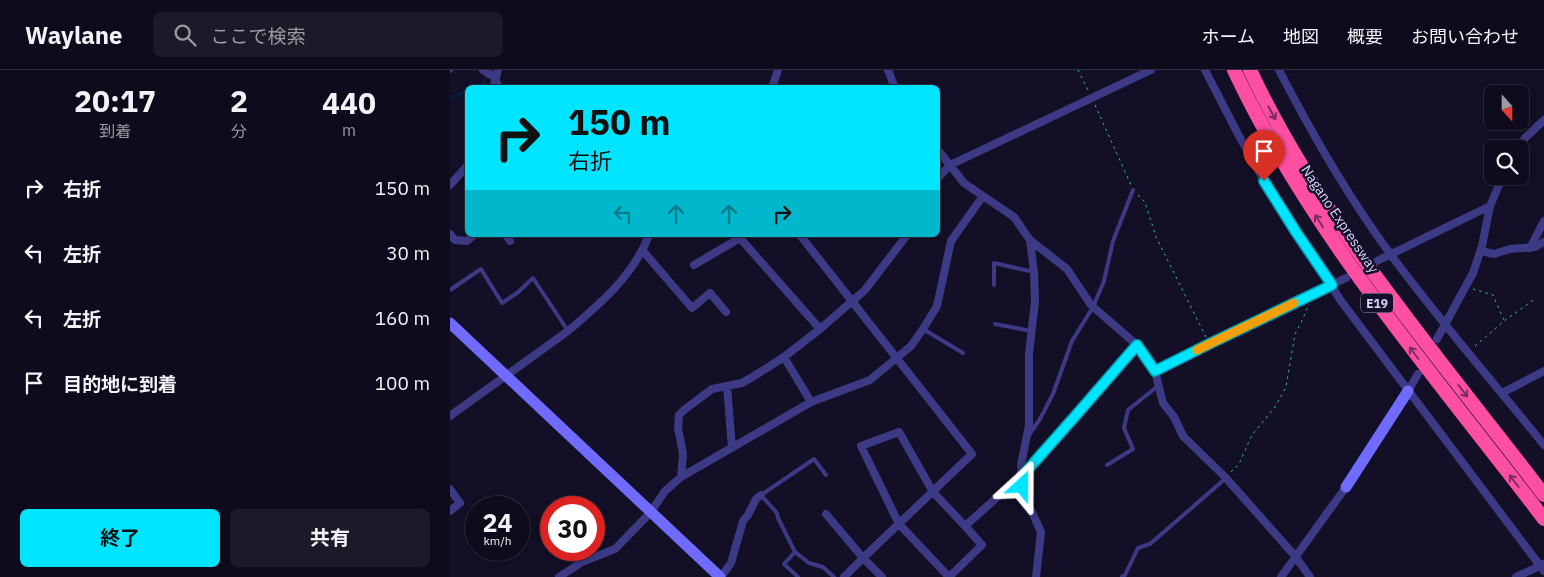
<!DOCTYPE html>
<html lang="ja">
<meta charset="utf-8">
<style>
body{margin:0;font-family:"IBM Plex Sans","Noto Sans JP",sans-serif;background:#1c1929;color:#f1f3f6;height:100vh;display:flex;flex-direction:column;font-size:19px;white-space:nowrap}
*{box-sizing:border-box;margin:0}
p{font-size:16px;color:#9b9ba3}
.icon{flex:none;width:28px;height:28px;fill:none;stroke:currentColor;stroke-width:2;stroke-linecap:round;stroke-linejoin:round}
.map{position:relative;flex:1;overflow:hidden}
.details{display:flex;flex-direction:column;background:#0e0b1c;width:450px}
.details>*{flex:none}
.hud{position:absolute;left:15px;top:15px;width:475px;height:152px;border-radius:8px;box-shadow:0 2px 8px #0003,0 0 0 1px #2e2b3b;background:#00e5ff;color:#111;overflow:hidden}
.needle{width:32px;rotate:159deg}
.tools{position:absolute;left:1034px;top:15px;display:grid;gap:10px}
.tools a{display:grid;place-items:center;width:45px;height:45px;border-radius:8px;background:#0e0b1c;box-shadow:0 2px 8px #0003,0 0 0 1px #2e2b3b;font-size:25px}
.speed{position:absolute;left:15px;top:426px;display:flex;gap:10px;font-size:25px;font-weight:700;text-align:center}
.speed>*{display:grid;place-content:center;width:65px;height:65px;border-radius:50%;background:#0e0b1c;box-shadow:0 2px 8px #0003,0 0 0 1px #2e2b3b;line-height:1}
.speed small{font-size:12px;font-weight:400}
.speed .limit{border:8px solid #d22;background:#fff;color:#111}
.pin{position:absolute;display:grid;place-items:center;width:42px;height:42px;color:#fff;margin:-51px -21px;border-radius:50% 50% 50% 0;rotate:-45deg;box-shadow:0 0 5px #0007}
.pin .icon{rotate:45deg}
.me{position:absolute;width:55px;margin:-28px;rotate:24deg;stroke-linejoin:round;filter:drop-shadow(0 0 4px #0008)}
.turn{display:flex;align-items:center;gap:18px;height:105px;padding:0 20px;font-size:22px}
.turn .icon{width:65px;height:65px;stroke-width:2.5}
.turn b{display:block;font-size:35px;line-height:42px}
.lanes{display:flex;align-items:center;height:48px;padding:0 20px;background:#0003;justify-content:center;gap:25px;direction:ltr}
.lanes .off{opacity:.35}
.eta{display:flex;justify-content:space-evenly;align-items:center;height:85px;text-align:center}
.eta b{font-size:30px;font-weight:700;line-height:35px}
.cta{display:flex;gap:10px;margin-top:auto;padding:10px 20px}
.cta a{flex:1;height:58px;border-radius:8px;background:#00e5ff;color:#111;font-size:20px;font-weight:700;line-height:58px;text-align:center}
.cta a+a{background:#1c1929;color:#f1f3f6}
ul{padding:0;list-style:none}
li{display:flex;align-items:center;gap:15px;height:65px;padding:0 20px}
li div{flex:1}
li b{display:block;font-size:19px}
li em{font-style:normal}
header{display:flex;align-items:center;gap:30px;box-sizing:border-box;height:70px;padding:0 25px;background:#0e0b1c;border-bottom:1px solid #2e2b3b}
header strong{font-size:24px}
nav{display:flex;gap:28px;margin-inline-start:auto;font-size:18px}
.search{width:350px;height:45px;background:#1c1929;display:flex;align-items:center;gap:12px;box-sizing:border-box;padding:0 18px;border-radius:8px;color:#9b9ba3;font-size:19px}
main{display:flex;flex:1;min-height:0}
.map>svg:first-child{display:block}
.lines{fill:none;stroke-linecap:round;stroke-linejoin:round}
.stream{stroke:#0a1f44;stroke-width:2.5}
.path{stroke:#2fb8b0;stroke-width:1;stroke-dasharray:2.5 4;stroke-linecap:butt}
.lane{stroke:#3d3a85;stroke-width:4}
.street{stroke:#3d3a85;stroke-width:8}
.secondary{stroke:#6f6bff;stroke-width:11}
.highway{stroke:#ff4fa3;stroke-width:14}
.oneway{stroke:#7d2c5e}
.route-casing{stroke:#0095a6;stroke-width:12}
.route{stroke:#00e5ff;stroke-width:9}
.slow{stroke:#f59e0b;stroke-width:9}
.labels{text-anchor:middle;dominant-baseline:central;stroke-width:5;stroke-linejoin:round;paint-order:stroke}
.shield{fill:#130f26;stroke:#9e99be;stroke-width:1}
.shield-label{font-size:12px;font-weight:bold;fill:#d9d4ff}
.street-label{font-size:14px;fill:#d9d4ff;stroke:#130f26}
</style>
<header>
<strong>Waylane</strong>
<div class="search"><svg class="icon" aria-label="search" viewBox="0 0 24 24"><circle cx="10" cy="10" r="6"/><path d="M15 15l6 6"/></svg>ここで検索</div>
<nav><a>ホーム</a><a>地図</a><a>概要</a><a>お問い合わせ</a></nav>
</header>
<main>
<section class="details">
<div class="eta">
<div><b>20:17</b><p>到着</p></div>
<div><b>2</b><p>分</p></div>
<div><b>440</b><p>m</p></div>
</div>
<ul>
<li><svg class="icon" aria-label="right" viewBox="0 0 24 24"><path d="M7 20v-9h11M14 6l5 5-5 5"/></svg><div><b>右折</b></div><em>150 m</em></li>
<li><svg class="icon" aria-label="left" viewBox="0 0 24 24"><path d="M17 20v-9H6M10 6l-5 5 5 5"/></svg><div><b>左折</b></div><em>30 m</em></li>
<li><svg class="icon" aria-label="left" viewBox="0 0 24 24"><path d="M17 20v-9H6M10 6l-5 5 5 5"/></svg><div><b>左折</b></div><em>160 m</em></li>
<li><svg class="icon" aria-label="arrive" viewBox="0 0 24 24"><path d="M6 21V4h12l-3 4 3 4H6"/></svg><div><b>目的地に到着</b></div><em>100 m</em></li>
</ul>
<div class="cta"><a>終了</a><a>共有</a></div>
</section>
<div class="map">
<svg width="1094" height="507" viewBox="0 0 1094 507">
<rect width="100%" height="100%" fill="#130f26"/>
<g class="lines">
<path class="stream" d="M26,18L35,11L41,0
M0,28L18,21"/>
<path class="path" d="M628,0L638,20
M645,35L681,115
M688,125L695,132L706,167L756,267
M1023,219L1043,225L1054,250
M1025,276L1054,251L1085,229
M781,402L789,394L802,365L825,337L836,317L845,264L851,253L859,234"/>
<path class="lane" d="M0,1L1,0
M47,9L52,18
M544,215V193L584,202
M0,220L31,199L52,233L67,223L83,208L118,261
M545,254L581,261
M473,259L513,283
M579,365L590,349L603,324L622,271L643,237L654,211L663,171L683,120
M657,395L683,379L674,358L678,340L708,316
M345,482L359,493L373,497L384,507
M348,507L334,494L345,482L328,448L327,443L311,425L364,389L376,405
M672,507L675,505L688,478L700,474L776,408"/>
<path class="street" d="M33,0L46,8
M438,0L445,18
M755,0L789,66L821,123L891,231L1094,501
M829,0C862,64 898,127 941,185C990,251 1043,312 1094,375
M43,18L48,0
M322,18L328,0
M1067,79L1075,68L1094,50
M488,80L514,113L564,147L580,170L617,199L641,235L687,275L705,301L713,333L724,347L733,366L776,408L845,486L860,507
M488,108L500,95L701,0
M0,115L18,95
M0,164L5,170L17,171L24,165
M56,165L60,171
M293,165L290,168L370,259
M350,165L522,384L413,488L376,444
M580,170L584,202L585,231L579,284V355L571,395L572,416L576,429L591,462L586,507
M1080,178L1094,151
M193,181L242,238L260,223L276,242
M1031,181L1044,184L1060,179L1085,177L1094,172
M927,191L1040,136
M244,195L290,168
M987,269L1023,203L1032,176L1040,136L1053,106
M334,287L361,332
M705,301L759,274L896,208
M277,316L282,378
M958,321L968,304
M1052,323L1094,301
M0,346L118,261C150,234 184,205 199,165
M231,407L361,332L420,310L461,276L473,259L487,236L501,171L533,126
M0,419L10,433L0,441
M515,456L483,422L449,362L411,376L449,454L499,507L532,475L515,456L571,406L627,345L687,275
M109,507L132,492L165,479L200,443L215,421L231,407L233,384L228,358L229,345L234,340L262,319L292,313L304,306L334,287L370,259L415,220L457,165
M271,507L281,493L293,451L298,445L306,429L311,425
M394,507L413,488L432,507
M831,507L896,417
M1066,507L1094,494"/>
<path class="secondary" d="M0,253L270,507
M896,417L958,321"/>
<path class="highway" d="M784,0C862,166 984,304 1094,449
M800,0C874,157 990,288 1094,425"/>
</g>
<defs><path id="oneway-shaft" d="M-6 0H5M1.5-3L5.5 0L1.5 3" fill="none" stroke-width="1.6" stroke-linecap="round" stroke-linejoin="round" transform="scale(1.25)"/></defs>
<g class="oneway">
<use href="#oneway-shaft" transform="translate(822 43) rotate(61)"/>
<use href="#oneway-shaft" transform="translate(869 151) rotate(-123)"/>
<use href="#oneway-shaft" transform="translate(964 283) rotate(-127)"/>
<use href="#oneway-shaft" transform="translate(1013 321) rotate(52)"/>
<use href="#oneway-shaft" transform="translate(1064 411) rotate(-128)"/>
</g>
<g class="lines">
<g class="route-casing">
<path id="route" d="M572,416V406L627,344L687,275L705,301L759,274L882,215L846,162L814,111"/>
</g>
<use href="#route" class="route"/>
<path class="slow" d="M747,280L844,233"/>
</g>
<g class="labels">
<rect class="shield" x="911" y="223.5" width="32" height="19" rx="4"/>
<g class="shield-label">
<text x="927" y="233">E19</text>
</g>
<g class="street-label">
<text transform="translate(890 149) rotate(56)">Nagano Expressway</text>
</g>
</g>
</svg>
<div class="tools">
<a><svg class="needle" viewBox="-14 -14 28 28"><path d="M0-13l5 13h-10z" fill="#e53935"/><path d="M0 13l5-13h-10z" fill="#9b9ba3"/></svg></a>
<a><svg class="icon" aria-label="search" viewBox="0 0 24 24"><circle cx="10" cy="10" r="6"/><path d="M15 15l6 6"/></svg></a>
</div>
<div class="speed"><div>24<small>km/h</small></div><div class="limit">30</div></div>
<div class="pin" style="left:814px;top:111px;background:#d93025"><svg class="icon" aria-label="arrive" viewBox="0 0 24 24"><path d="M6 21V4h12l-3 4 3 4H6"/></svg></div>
<svg class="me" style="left:572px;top:416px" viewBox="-20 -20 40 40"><path d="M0-17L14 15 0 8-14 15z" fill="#00e5ff" stroke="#fff" stroke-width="4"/></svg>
<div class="hud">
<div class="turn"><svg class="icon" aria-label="right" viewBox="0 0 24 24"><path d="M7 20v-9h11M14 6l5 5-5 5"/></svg><div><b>150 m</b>右折</div></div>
<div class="lanes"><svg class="icon off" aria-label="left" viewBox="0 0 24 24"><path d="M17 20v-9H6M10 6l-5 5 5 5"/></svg><svg class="icon off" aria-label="ahead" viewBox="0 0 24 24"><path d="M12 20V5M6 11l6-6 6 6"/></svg><svg class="icon off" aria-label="ahead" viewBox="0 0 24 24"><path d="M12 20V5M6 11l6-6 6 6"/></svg><svg class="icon" aria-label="right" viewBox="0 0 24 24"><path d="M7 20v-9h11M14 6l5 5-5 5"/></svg></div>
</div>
</div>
</main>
